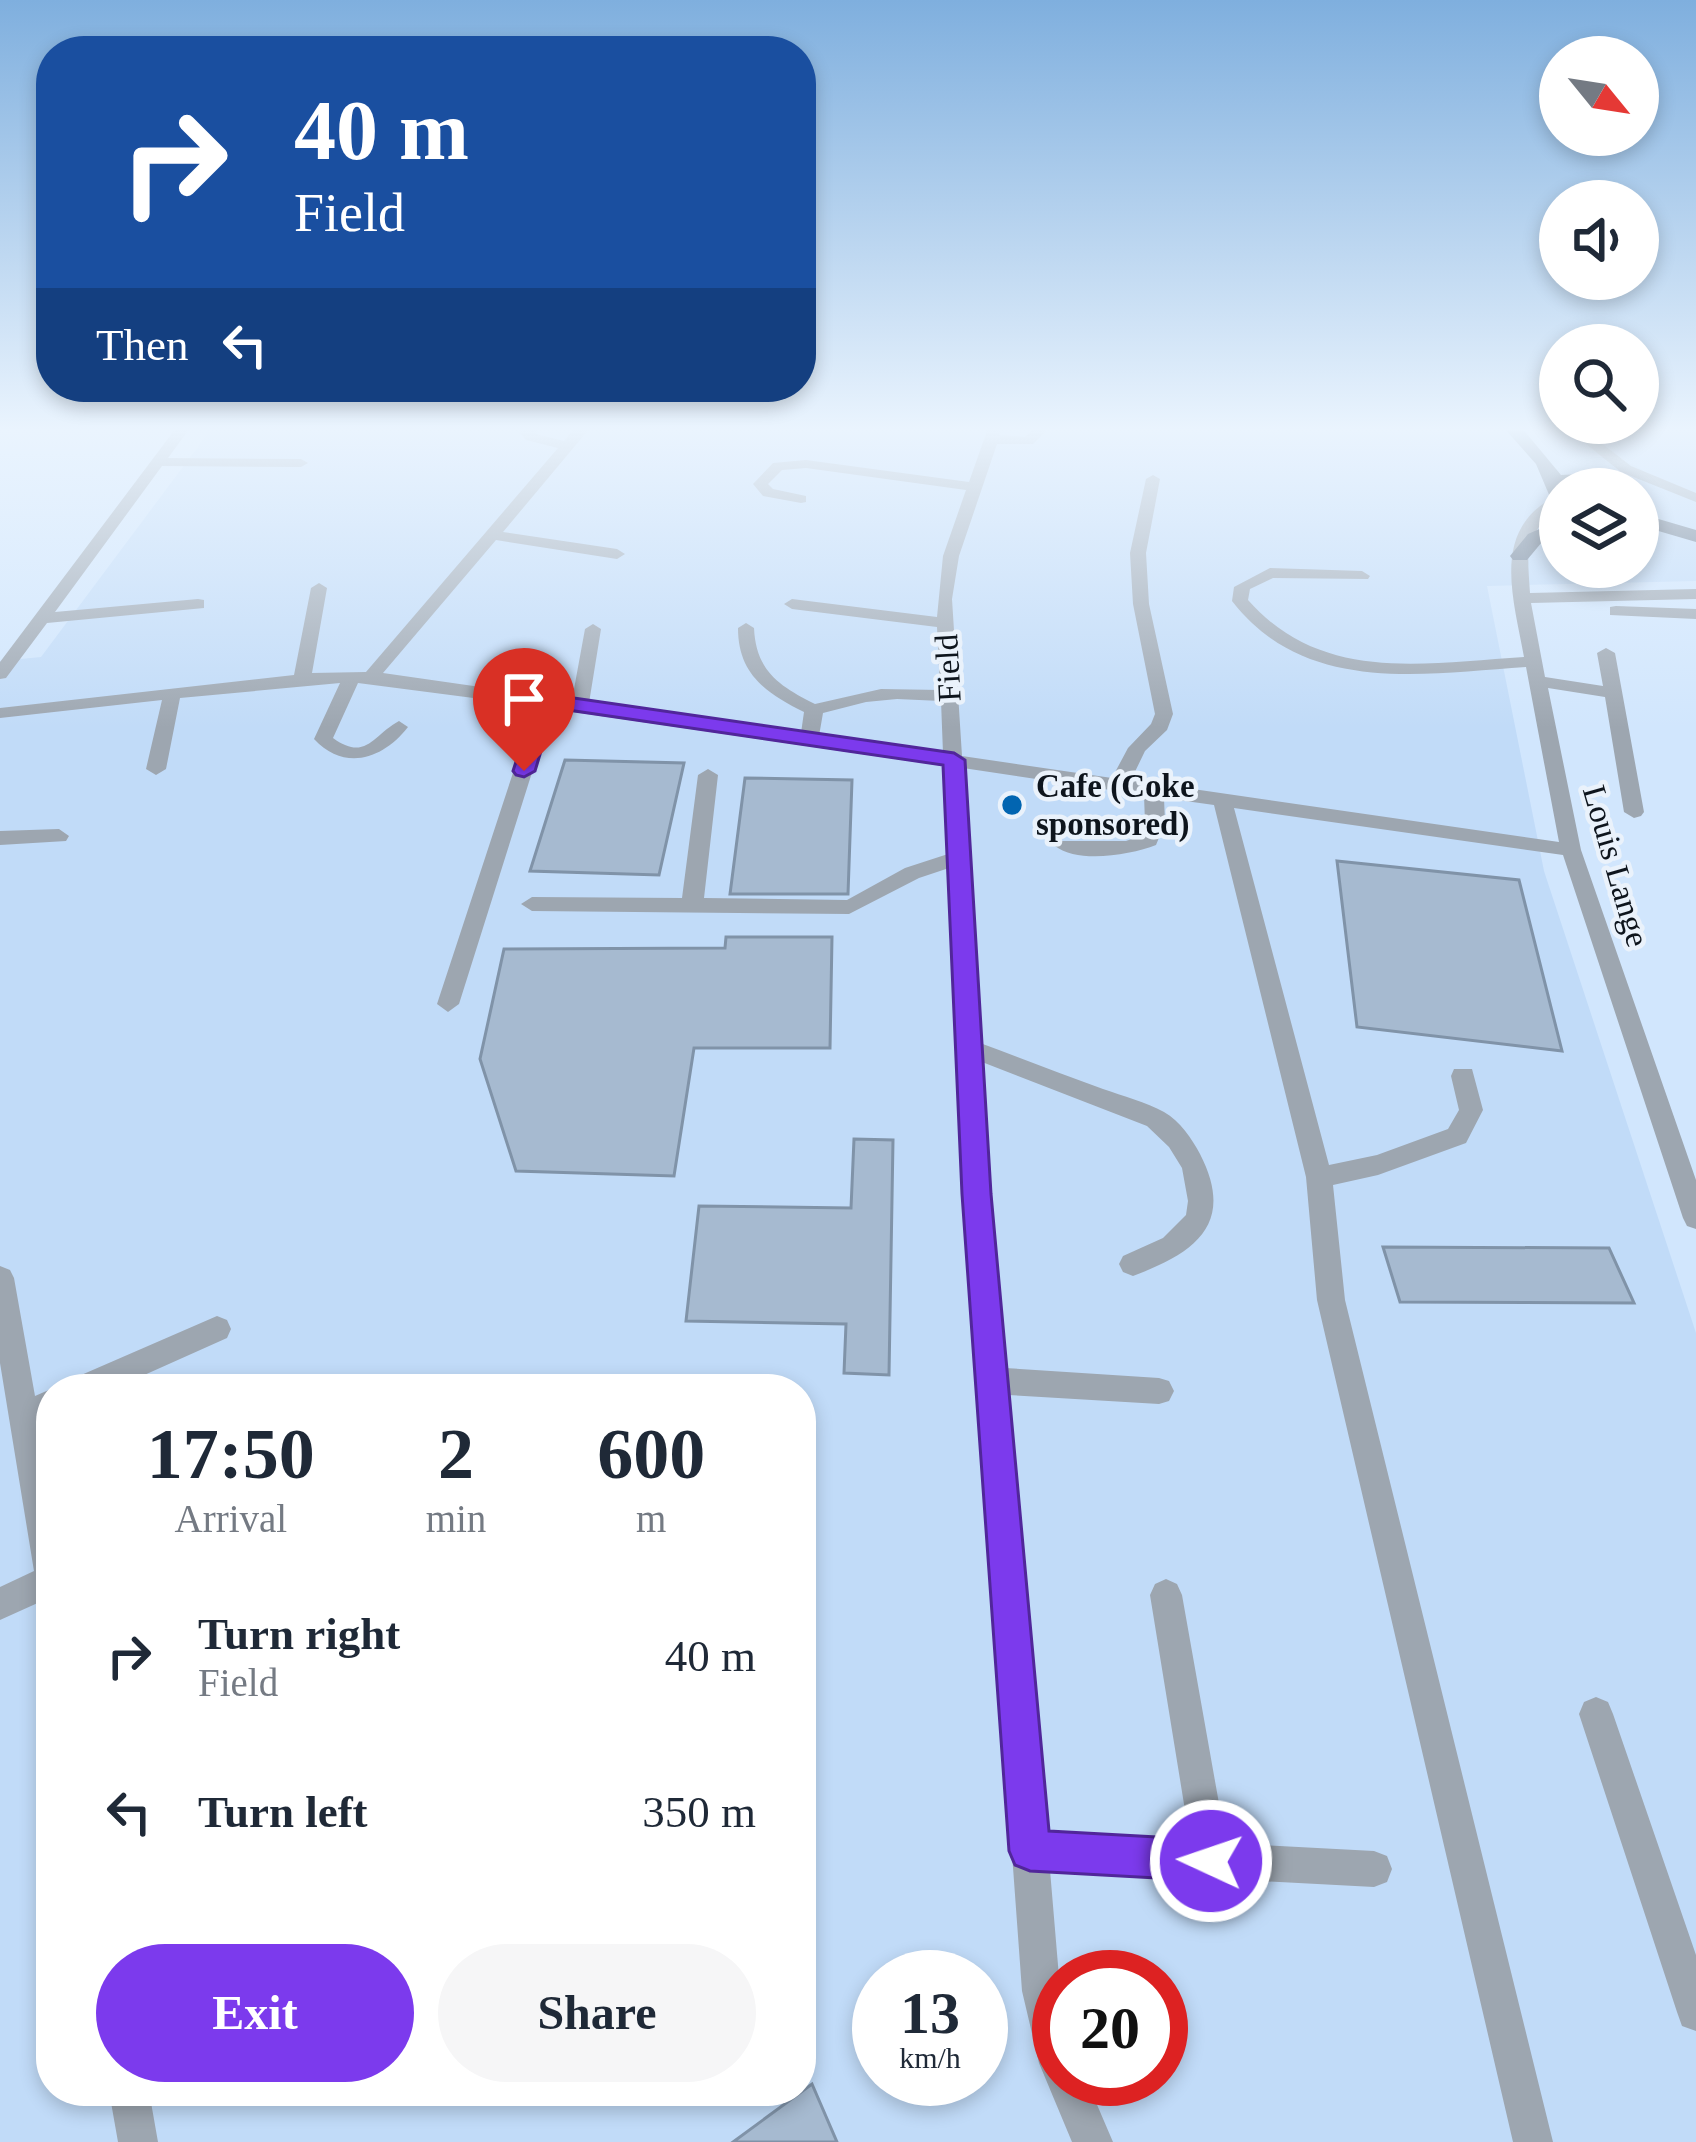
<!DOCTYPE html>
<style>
body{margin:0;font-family:Georgia,serif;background:#f6f6f7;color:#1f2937;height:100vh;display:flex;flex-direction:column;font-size:45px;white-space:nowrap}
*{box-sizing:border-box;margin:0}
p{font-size:39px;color:#747a83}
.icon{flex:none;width:66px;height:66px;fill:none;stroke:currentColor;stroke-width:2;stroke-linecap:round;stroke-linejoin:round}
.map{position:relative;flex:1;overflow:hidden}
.details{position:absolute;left:36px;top:1374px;width:780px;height:732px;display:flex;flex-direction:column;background:#fff;border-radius:48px;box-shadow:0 6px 18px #0003}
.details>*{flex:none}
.banner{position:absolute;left:36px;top:36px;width:780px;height:366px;border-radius:48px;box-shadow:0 6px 18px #0003;background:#1a4fa0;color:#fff;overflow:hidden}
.needle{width:78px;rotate:120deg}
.tools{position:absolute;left:1539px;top:36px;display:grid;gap:24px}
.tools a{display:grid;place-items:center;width:120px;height:120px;border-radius:50%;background:#fff;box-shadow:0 6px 18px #0003;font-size:60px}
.speed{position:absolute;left:852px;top:1950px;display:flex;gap:24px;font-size:60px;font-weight:700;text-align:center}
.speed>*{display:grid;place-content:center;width:156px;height:156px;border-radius:50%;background:#fff;box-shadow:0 6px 18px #0003;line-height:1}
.speed small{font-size:30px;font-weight:400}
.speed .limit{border:18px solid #d22;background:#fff;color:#111}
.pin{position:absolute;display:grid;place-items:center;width:102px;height:102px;color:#fff;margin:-123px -51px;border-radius:50% 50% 50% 0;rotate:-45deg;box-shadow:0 0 12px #0007}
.pin .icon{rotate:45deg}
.me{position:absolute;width:132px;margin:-66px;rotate:273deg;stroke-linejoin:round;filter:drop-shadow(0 0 9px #0008)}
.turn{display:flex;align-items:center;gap:42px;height:252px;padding:0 60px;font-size:54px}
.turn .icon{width:156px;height:156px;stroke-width:2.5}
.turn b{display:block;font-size:84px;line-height:102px}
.then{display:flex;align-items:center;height:114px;padding:0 60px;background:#0003;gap:24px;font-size:45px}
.eta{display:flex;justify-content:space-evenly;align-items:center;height:204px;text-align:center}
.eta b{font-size:72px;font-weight:700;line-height:84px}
.primary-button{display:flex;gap:24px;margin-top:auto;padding:24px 60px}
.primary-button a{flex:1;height:138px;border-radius:72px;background:#7c3aed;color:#fff;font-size:48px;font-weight:700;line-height:138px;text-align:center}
.primary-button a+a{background:#f6f6f7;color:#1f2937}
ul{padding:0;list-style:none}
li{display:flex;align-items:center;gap:36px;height:156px;padding:0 60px}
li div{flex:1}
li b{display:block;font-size:45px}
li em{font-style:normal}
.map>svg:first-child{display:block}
.built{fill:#c1dbf8;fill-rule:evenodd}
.building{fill:#a6bad0;stroke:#8093a8;stroke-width:3}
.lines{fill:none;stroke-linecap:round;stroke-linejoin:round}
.minor{fill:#9da6b0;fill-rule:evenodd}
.major{fill:#637284;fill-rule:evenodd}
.route{fill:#7c3aed;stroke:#51269a;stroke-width:3}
.poi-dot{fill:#0265b1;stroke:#eaf2fb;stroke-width:4.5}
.labels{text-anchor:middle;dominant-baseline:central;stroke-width:9;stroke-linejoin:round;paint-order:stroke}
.street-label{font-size:33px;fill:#0e151d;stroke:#eaf2fb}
.poi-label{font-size:33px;font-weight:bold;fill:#0e151d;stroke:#eaf2fb;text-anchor:start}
</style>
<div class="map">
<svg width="1696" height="2142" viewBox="0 0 1696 2142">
<rect width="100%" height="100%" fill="#d1e6fd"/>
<path class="built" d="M212,428H1696V581L1487,586L1544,871L1696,1333V2142H0V661L41,657ZM1560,489H1638V567H1560ZM51,1389H801V2091H51ZM879,1977H981V2079H879ZM1059,1977H1161V2079H1059Z"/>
<path class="building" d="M565,760L684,763L659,875L530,871Z
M745,778L852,780L848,894H730Z
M1337,861L1519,880L1562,1051L1357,1027Z
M726,937H832L830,1048H694L674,1176L516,1171L480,1059L504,949L725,948Z
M854,1139L893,1140L889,1375L844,1373L846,1324L686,1321L699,1206L851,1208Z
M1383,1247L1609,1248L1634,1303L1400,1302Z
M812,2084L837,2142H733Z"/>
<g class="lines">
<path class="minor" d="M176,428H190L168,458L301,459L308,463L301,467L162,466L55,612L198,599L204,600V608L47,623L6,678L0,679V662Z
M524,428H539L536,434L564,441L575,428H590L503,532L617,549L625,554L617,559L496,540L383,673L572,700L585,629L593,624L601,629L589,703L801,733L804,712C766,693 738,674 738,628L746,623L754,628C756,671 779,686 815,704L881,689L940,690L937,627L792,609L784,604L792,599L937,617L943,556L966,490L806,468L782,470L768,484L773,489L806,496V502L801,503L763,496L753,484L773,463L806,460L969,482L988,428H1002L999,435L1025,437L1034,428H1049L1033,444H997L959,556L952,599L962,756L1112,778L1128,748L1151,724L1155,714L1133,604L1130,553L1146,479L1153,475L1160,479L1146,553L1149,604L1173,714L1167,730L1145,751L1131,780L1559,842L1526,667C1421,674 1305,695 1232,601L1234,587L1270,568L1362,571L1370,576L1368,579L1273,578L1250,589L1248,600C1322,684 1424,663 1524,657C1513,596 1490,528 1558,495L1560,505C1524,538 1527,546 1530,593L1696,589V599L1531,603L1545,677L1603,686L1597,653L1606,648L1615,653L1644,812L1641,816L1634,818L1624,812L1605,697L1548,688L1581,850L1696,1180V1229L1687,1226L1683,1218L1563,855L1234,808L1329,1165L1377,1155L1448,1129L1459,1110L1451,1076L1454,1069H1472L1483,1110L1466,1143L1378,1175L1333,1185L1345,1300L1553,2142H1513L1317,1300L1306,1177L1214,805L1164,798L1165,823L1156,845C1130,855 1078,864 1055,846L1058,841H1126L1140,836L1145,823L1144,795L963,768L980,1043C1021,1058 1062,1074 1103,1089C1123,1096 1146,1102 1164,1112C1180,1121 1192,1139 1200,1154C1236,1224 1195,1253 1133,1276L1123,1272L1119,1264L1123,1256L1163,1238L1186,1215L1188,1201L1182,1168L1169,1147L1147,1126L982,1062L1005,1368L1159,1378L1169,1381L1174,1391L1169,1401L1159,1404L1008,1395L1046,1834L1190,1841L1150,1595L1155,1584L1166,1579L1177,1584L1182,1595L1226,1843L1374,1851L1387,1856L1392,1869L1387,1882L1374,1887L1050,1870L1059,1977V2079H1086L1113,2142H1072L1039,2063L1022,1991L964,1194L949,868L919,878L849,914L532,911L521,904L532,897L682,898L698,775L708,769L718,775L704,898L847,900L905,868L948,854L944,766L552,709L459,1004L448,1012L437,1004L535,706L358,683L333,738C366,762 373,735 399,721L408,727C383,759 345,772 314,739L340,683L180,698L166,769L156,775L146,769L162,700L0,718V708L294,675L311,588L319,583L327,588L312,673L366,672L558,448L526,440L520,433ZM897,699L941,701L943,753L819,736L823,713L866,702Z
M1566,428H1582L1631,466L1696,493V502L1621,472Z
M1616,606L1696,609V619L1610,615V607Z
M59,829L69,836L66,841L0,845V831Z
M0,1266L10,1270L14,1278L35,1396L51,1389V1417L39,1423L51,1489V1597L0,1620V1587L34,1571L0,1363Z
M217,1316L227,1320L231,1329L227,1338L113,1389H67L72,1379Z
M1596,1697L1608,1702L1613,1714L1696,1955V2031L1682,2026L1677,2012L1579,1714L1584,1702Z
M109,2091H149L158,2142H118Z"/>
<path class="major" d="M1504,428H1522L1561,475L1600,473L1638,489L1579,482L1560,489V506L1553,504L1536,464Z
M1638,513L1696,530V542L1638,525Z
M1560,520V533L1542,542L1527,560H1513L1510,556L1528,534Z"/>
</g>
<linearGradient id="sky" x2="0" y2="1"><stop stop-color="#7fafde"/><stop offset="0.59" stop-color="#eaf4fe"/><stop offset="1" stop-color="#eaf4fe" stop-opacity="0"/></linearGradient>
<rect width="1696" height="728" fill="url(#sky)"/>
<path class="route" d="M546,694L954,753L965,760L991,1194L1049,1831L1211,1840L1226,1846L1232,1861L1226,1875L1211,1881L1030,1871L1015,1865L1009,1851L962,1194L943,765L554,708L535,771L524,777L516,775L513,771L536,700Z"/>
<circle class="poi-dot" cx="1012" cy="805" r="12"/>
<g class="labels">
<g class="street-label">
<text transform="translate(948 668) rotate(-93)">Field</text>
<text transform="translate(1616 866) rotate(74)">Louis Lange</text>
</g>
<g class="poi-label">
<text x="1036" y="786">Cafe (Coke<tspan x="1036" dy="38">sponsored)</tspan></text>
</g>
</g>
</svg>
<div class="tools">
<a><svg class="needle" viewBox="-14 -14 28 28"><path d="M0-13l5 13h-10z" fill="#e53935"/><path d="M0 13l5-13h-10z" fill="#747a83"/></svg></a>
<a><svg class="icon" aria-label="sound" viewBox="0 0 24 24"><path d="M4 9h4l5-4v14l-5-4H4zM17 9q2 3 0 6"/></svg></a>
<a><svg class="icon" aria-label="search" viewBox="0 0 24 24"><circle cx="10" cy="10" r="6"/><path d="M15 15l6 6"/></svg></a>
<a><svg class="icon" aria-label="layers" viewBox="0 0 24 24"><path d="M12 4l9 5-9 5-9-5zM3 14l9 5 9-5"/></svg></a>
</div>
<div class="speed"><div>13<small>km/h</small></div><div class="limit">20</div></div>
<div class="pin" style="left:524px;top:771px;background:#d93025"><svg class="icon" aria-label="arrive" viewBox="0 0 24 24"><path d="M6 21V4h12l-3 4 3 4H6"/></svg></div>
<svg class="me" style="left:1211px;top:1861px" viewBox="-20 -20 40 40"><circle r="17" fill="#7c3aed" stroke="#fff" stroke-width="3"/><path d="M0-11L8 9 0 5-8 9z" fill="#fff"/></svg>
<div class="banner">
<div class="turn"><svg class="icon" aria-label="right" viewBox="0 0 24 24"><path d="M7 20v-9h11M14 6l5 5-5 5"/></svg><div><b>40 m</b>Field</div></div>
<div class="then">Then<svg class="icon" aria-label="left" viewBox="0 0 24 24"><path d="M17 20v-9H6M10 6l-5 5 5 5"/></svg></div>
</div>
<section class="details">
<div class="eta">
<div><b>17:50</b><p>Arrival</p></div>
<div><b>2</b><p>min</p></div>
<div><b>600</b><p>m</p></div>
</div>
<ul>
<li><svg class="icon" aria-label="right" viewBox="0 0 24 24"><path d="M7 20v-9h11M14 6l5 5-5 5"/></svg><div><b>Turn right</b><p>Field</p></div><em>40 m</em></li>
<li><svg class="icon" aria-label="left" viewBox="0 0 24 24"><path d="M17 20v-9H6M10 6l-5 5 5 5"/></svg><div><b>Turn left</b></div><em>350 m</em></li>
</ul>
<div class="primary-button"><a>Exit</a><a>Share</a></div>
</section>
</div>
